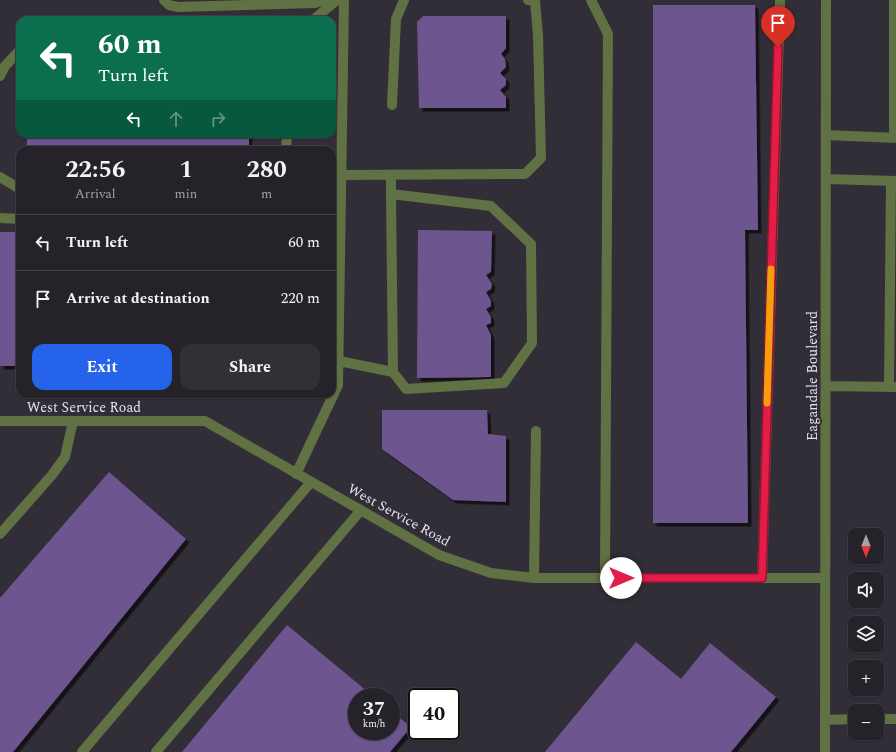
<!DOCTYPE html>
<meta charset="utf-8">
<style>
body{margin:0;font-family:Spectral,serif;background:#322f36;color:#f1f3f6;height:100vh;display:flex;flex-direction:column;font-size:15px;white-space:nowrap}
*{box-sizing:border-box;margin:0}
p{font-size:13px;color:#a4a4a8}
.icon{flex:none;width:22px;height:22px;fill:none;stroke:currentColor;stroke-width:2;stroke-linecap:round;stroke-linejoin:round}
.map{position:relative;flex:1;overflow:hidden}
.details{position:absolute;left:16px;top:146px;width:320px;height:252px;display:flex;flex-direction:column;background:#26222a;border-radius:12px;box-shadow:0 1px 3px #0004,0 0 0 1px #423f47}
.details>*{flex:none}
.top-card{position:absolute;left:16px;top:16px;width:320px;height:122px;border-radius:12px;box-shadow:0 1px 3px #0004,0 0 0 1px #423f47;background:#0b6e4f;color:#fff;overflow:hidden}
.needle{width:26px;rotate:180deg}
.controls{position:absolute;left:848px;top:528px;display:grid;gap:8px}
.controls a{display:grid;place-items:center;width:36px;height:36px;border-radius:8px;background:#26222a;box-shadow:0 1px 3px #0004,0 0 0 1px #423f47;font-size:20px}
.speed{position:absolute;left:348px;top:688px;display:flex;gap:8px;font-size:20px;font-weight:700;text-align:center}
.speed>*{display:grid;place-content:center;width:52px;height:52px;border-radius:50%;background:#26222a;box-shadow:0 1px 3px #0004,0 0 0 1px #423f47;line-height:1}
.speed small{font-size:10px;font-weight:400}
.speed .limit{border:2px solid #111;border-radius:6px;background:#fff;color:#111}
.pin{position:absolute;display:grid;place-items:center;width:34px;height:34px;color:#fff;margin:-41px -17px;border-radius:50% 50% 50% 0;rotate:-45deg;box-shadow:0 0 4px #0007}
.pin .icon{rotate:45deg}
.me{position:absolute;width:44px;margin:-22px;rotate:90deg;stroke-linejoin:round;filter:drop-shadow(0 0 3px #0008)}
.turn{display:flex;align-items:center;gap:14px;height:84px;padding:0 16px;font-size:18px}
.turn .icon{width:52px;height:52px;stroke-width:2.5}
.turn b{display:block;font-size:28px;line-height:34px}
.lanes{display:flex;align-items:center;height:38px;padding:0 16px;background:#0003;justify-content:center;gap:20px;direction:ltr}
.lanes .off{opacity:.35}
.eta{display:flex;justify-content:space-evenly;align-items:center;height:68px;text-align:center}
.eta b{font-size:24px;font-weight:700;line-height:28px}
.primary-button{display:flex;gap:8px;margin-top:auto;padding:8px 16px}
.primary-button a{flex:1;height:46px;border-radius:12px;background:#2563eb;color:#fff;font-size:16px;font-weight:700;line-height:46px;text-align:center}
.primary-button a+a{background:#322f36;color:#f1f3f6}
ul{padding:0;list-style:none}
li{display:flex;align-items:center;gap:12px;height:56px;padding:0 16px;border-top:1px solid #423f47}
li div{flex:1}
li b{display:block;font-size:15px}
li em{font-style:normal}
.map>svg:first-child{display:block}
.building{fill:#6d5490;filter:url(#shadow)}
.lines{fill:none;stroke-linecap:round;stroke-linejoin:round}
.minor{stroke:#607143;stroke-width:10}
.route-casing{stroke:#92132f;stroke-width:10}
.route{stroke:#e11d48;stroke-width:7}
.slow{stroke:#f59e0b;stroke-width:7}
.labels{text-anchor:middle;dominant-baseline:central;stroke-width:4;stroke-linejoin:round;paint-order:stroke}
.street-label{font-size:14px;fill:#e5e3ea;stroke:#322e38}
</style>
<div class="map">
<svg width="896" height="752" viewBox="0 0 896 752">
<defs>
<filter id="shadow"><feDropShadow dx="3.5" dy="3.5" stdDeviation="0" flood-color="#0009"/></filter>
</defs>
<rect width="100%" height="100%" fill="#322e38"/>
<path class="building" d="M653,5H755L758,230H745L748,523H653Z
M423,16H506V48L501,54L505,59L506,67L500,73L506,79V85L500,90L506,97V108H419L417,22Z
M27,134H249V150H27Z
M418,230L492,231L491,272L486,275L492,284L491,289L486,292L491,301V306L486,309L491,317V323L486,325L491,335V377L417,378Z
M0,232H20V366H0Z
M382,410H487L488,434L506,436V502L453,500L382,449Z
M109,472L186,539L13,752H0V598Z
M287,625L374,697H357V731H391V711L411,727L390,752H182Z
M636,642L681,679L710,643L776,697L731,752H545Z"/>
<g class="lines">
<path class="minor" d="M164,0L169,5L178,7L315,3L324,0
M591,0L608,34L605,578
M313,20L337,0
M0,76L5,66L20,50
M392,105L396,19L404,0
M826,135L896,138
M894,138V0
M286,150L287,134
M342,175L525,174L541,158L538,35L535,1L528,0
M391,175V194L393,372L406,389L504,383L532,343L531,244L491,206L391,194
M0,177L20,189
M826,179L896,181
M0,218L20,219
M339,361L393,372
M826,386L896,387
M889,387L891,181
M0,421H205L439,555L491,573L534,578H825
M296,474L338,385L344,0
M0,534L52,475L65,457L73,421
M534,578L536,431
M762,578L780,0
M877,719H896
M825,720L855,719
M82,752L311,482
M156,752L361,510
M825,752L826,0"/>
</g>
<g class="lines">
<g class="route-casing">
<path id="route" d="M621,578H762L778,47"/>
</g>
<use href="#route" class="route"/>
<path class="slow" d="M767,403L771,269"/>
</g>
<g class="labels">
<g class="street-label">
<text transform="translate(812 376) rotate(-90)">Eagandale Boulevard</text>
<text x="84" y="407">West Service Road</text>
<text transform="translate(399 515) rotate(29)">West Service Road</text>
</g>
</g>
</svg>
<div class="controls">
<a><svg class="needle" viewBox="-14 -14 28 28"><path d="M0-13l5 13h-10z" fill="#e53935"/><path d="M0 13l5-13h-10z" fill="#a4a4a8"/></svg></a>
<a><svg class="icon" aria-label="sound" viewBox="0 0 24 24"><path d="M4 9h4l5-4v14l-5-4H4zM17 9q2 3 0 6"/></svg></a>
<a><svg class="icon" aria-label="layers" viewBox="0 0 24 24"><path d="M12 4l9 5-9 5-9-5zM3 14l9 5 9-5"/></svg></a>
<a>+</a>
<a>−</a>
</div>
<div class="speed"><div>37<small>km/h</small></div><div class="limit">40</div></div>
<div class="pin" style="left:778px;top:47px;background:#d93025"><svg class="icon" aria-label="arrive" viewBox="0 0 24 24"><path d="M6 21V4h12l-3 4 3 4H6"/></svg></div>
<svg class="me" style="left:621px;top:578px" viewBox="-20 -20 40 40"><circle r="19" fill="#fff"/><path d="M0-13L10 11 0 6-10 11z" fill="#e11d48"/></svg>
<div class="top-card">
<div class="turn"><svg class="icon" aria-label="left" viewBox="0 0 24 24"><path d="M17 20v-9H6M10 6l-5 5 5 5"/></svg><div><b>60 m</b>Turn left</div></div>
<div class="lanes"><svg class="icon" aria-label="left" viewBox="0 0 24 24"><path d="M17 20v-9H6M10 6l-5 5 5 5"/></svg><svg class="icon off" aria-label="ahead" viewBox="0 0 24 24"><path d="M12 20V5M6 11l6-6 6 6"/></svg><svg class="icon off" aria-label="right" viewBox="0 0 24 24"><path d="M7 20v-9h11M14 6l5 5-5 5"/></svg></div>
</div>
<section class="details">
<div class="eta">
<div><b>22:56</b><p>Arrival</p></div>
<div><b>1</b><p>min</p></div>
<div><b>280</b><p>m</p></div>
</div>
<ul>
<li><svg class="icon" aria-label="left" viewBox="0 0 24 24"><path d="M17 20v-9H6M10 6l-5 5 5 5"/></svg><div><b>Turn left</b></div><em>60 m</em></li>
<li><svg class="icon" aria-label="arrive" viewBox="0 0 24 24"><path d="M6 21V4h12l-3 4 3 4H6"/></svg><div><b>Arrive at destination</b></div><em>220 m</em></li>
</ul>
<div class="primary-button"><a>Exit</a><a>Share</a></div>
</section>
</div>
